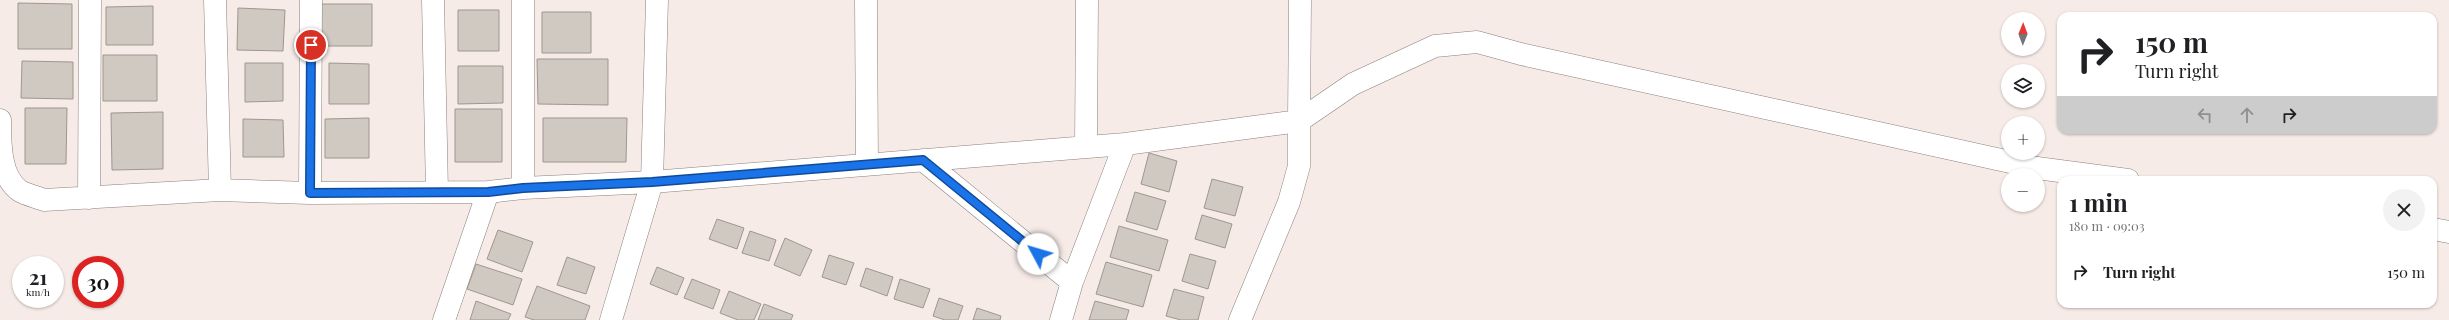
<!DOCTYPE html>
<meta charset="utf-8">
<style>
body{margin:0;font-family:"Playfair Display",serif;background:#f2f2f2;color:#202124;height:100vh;display:flex;flex-direction:column;font-size:15px;white-space:nowrap}
*{box-sizing:border-box;margin:0}
p{font-size:13px;color:#757577}
.icon{flex:none;width:22px;height:22px;fill:none;stroke:currentColor;stroke-width:2;stroke-linecap:round;stroke-linejoin:round}
.map{position:relative;flex:1;overflow:hidden}
.drawer{position:absolute;left:2057px;top:176px;width:380px;height:132px;display:flex;flex-direction:column;background:#fff;border-radius:12px;box-shadow:0 1px 3px #0004}
.drawer>*{flex:none}
.top-card{position:absolute;left:2057px;top:12px;width:380px;height:122px;border-radius:12px;box-shadow:0 1px 3px #0004;background:#fff;color:#202124;overflow:hidden}
.needle{width:26px;rotate:1deg}
.controls{position:absolute;left:2001px;top:12px;display:grid;gap:8px}
.controls a{display:grid;place-items:center;width:44px;height:44px;border-radius:50%;background:#fff;box-shadow:0 1px 3px #0004;font-size:20px}
.speed{position:absolute;left:12px;top:256px;display:flex;gap:8px;font-size:20px;font-weight:700;text-align:center}
.speed>*{display:grid;place-content:center;width:52px;height:52px;border-radius:50%;background:#fff;box-shadow:0 1px 3px #0004;line-height:1}
.speed small{font-size:10px;font-weight:400}
.speed .limit{border:6px solid #d22;background:#fff;color:#111}
.pin{position:absolute;display:grid;place-items:center;width:34px;height:34px;color:#fff;margin:-17px;border:2px solid #fff;border-radius:50%;box-shadow:0 1px 4px #0007}
.me{position:absolute;width:44px;margin:-22px;rotate:309deg;stroke-linejoin:round;filter:drop-shadow(0 0 3px #0008)}
.turn{display:flex;align-items:center;gap:14px;height:84px;padding:0 12px;font-size:18px}
.turn .icon{width:52px;height:52px;stroke-width:2.5}
.turn b{display:block;font-size:28px;line-height:34px}
.lanes{display:flex;align-items:center;height:38px;padding:0 12px;background:#0003;justify-content:center;gap:20px;direction:ltr}
.lanes .off{opacity:.35}
.round{display:grid;place-items:center;flex:none;width:42px;height:42px;border-radius:21px;background:#f2f2f2}
.head{display:flex;align-items:center;justify-content:space-between;height:68px;padding:0 12px}
h1{font-size:24px;font-weight:700;line-height:30px}
ul{padding:0;list-style:none}
li{display:flex;align-items:center;gap:12px;height:56px;padding:0 12px}
li div{flex:1}
li b{display:block;font-size:15px}
li em{font-style:normal}
.map>svg:first-child{display:block}
.building{fill:#d0c9c1;stroke:#9e9790}
.lines{fill:none;stroke-linecap:round;stroke-linejoin:round}
.minor-casing{stroke:#8b817e;stroke-width:23}
.minor{stroke:#fff;stroke-width:22}
.route-casing{stroke:#114b97;stroke-width:10}
.route{stroke:#1a73e8;stroke-width:7}
</style>
<div class="map">
<svg width="2449" height="320" viewBox="0 0 2449 320">
<rect width="100%" height="100%" fill="#f6ebe7"/>
<path class="building" d="M18,3L72,4V49H18Z
M320,4H372V46H320Z
M153,6V45H106V7Z
M238,8L285,10L283,51L237,50Z
M458,10H499V51H458Z
M542,12H591V53H542Z
M103,55H157V101H103Z
M537,59H608V105L538,104Z
M22,61L73,62V99L21,98Z
M245,63H283V101L245,102Z
M329,63L369,64V104H329Z
M458,66H503V103L458,104Z
M25,108H67L66,164H25Z
M455,109H502V162H455Z
M163,112V169L112,170L111,113Z
M369,118V158H325V119Z
M543,118H627L626,162H543Z
M243,119L283,120L284,157H243Z
M1149,153L1177,161L1169,192L1141,184Z
M1212,179L1243,187L1235,216L1204,208Z
M1135,192L1166,201L1157,230L1126,221Z
M1202,215L1232,224L1225,248L1195,239Z
M717,219L744,228L737,249L709,239Z
M1119,226L1168,240L1159,271L1110,257Z
M498,230L533,242L522,272L487,259Z
M750,231L776,240L769,261L742,253Z
M785,238L812,250L800,276L774,265Z
M1190,254L1216,261L1208,289L1182,281Z
M829,255L854,263L846,285L822,277Z
M567,257L595,267L586,294L557,285Z
M1106,262L1152,275L1143,307L1096,294Z
M476,264L522,279L513,305L467,289Z
M657,267L684,278L677,295L650,284Z
M866,268L893,277L887,296L860,286Z
M692,279L720,290L713,309L684,298Z
M900,279L930,289L923,308L894,299Z
M537,286L590,306L585,320H534L525,317Z
M1174,289L1204,297L1198,320H1181L1166,316Z
M729,291L761,304L754,320H738L720,313Z
M939,298L963,306L958,320H945L933,316Z
M476,301L511,314L508,320H470Z
M1095,301L1129,310L1126,320H1089Z
M764,304L793,315L791,320H758Z
M977,308L1001,316L1000,320H973Z"/>
<g class="lines">
<g class="minor-casing">
<path id="minor" d="M215,0L220,190
M433,0L437,192
M523,0V188
M866,0L867,164
M0,120C0,145 0,177 20,191C27,195 37,197 44,200L220,190L310,193L488,192L523,188L652,182L1125,144L1299,121L1300,0
M1086,147L1087,0
M923,160L1072,282
M310,193L311,0
M89,198L90,0
M2433,229L2449,232
M444,320L488,192
M611,320L652,182L657,0
M1061,320L1072,282L1125,144
M1240,320L1289,202L1299,166V121L1353,84L1435,46L1477,42L1521,54L2037,168L2128,180"/>
</g>
<use href="#minor" class="minor"/>
</g>
<g class="lines">
<g class="route-casing">
<path id="route" d="M311,45L310,193L488,192L523,188L652,182L923,160L1038,254"/>
</g>
<use href="#route" class="route"/>
</g>
</svg>
<div class="controls">
<a><svg class="needle" viewBox="-14 -14 28 28"><path d="M0-13l5 13h-10z" fill="#e53935"/><path d="M0 13l5-13h-10z" fill="#757577"/></svg></a>
<a><svg class="icon" aria-label="layers" viewBox="0 0 24 24"><path d="M12 4l9 5-9 5-9-5zM3 14l9 5 9-5"/></svg></a>
<a>+</a>
<a>−</a>
</div>
<div class="speed"><div>21<small>km/h</small></div><div class="limit">30</div></div>
<div class="pin" style="left:311px;top:45px;background:#d93025"><svg class="icon" aria-label="arrive" viewBox="0 0 24 24"><path d="M6 21V4h12l-3 4 3 4H6"/></svg></div>
<svg class="me" style="left:1038px;top:254px" viewBox="-20 -20 40 40"><circle r="19" fill="#fff"/><path d="M0-13L10 11 0 6-10 11z" fill="#1a73e8"/></svg>
<div class="top-card">
<div class="turn"><svg class="icon" aria-label="right" viewBox="0 0 24 24"><path d="M7 20v-9h11M14 6l5 5-5 5"/></svg><div><b>150 m</b>Turn right</div></div>
<div class="lanes"><svg class="icon off" aria-label="left" viewBox="0 0 24 24"><path d="M17 20v-9H6M10 6l-5 5 5 5"/></svg><svg class="icon off" aria-label="ahead" viewBox="0 0 24 24"><path d="M12 20V5M6 11l6-6 6 6"/></svg><svg class="icon" aria-label="right" viewBox="0 0 24 24"><path d="M7 20v-9h11M14 6l5 5-5 5"/></svg></div>
</div>
<section class="drawer">
<div class="head"><div><h1>1 min</h1><p>180 m · 09:03</p></div><a class="round"><svg class="icon" aria-label="close" viewBox="0 0 24 24"><path d="M6 6l12 12M18 6L6 18"/></svg></a></div>
<ul>
<li><svg class="icon" aria-label="right" viewBox="0 0 24 24"><path d="M7 20v-9h11M14 6l5 5-5 5"/></svg><div><b>Turn right</b></div><em>150 m</em></li>
</ul>
</section>
</div>
